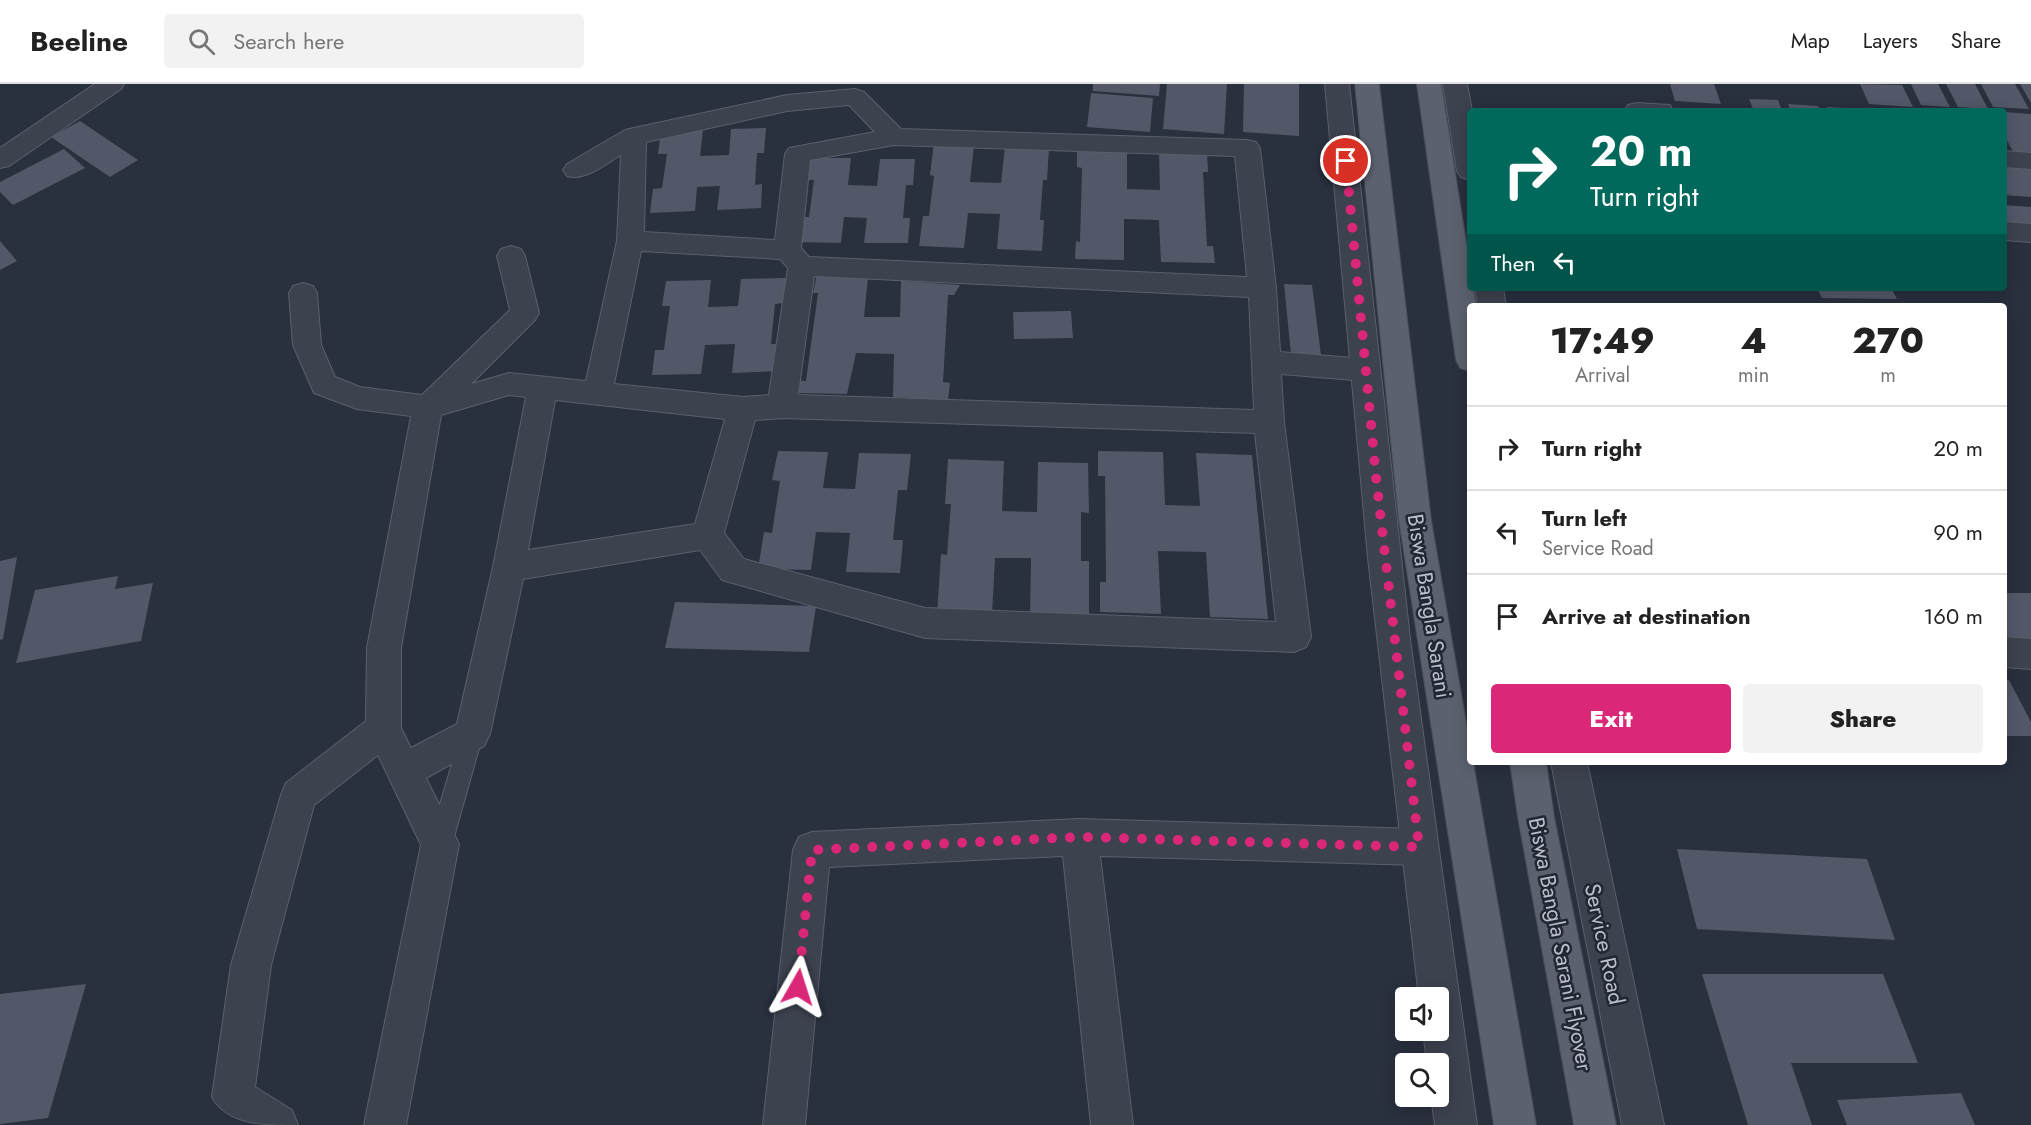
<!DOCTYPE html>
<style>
body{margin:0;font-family:Jost,sans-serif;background:#f2f2f2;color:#222;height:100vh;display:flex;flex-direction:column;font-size:22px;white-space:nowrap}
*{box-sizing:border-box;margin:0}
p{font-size:20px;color:#767676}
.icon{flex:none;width:33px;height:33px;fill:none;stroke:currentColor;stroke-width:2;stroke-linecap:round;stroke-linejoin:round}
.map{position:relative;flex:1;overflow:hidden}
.panel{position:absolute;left:1467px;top:219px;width:540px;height:462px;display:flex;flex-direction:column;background:#fff;border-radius:6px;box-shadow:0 3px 15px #0003}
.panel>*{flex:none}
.hud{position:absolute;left:1467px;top:24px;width:540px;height:183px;border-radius:6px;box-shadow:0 3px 15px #0003;background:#00695c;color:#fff;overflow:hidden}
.buttons{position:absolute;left:1395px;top:903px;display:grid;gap:12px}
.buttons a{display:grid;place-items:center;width:54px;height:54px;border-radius:6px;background:#fff;box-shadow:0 3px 15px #0003;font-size:30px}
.pin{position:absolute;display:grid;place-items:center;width:51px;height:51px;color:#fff;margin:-26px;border:3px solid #fff;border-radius:50%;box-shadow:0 2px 6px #0007}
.me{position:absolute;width:66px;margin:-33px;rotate:6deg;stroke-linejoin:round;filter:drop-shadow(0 0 4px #0008)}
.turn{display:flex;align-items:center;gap:21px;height:126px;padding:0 24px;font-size:27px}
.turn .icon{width:78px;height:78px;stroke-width:2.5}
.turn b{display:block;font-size:42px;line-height:51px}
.then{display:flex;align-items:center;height:57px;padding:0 24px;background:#0003;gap:12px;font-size:22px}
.eta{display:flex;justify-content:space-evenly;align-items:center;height:102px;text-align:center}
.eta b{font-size:36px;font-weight:800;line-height:42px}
.action{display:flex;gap:12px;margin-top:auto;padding:12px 24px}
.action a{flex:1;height:69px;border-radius:6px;background:#db2777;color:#fff;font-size:24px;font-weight:800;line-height:69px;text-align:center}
.action a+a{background:#f2f2f2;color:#222}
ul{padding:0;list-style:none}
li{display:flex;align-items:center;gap:18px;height:84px;padding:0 24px;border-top:2px solid #e0e0e0}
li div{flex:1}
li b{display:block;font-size:22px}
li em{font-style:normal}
header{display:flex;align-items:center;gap:36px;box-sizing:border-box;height:84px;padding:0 30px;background:#fff;border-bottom:2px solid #e0e0e0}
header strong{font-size:28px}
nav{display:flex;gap:33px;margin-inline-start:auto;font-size:21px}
.search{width:420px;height:54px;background:#f2f2f2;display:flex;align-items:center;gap:15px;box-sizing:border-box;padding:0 21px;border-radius:6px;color:#767676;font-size:22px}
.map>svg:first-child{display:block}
.building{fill:#535869}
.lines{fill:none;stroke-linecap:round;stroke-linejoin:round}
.service-casing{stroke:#5b606c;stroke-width:2}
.minor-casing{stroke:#5b606c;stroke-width:2}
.tertiary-casing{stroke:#5b606c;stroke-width:2}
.primary-casing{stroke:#474b58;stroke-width:2}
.service{fill:#3d424f;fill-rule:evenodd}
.minor{fill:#3d424f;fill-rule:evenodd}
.tertiary{fill:#3d424f;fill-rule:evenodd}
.primary{fill:#5b616e;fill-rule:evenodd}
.route{stroke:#db2777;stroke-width:10;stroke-dasharray:0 18}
.labels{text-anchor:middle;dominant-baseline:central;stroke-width:5;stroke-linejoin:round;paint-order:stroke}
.street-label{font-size:22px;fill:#babec9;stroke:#222734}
</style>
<header>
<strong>Beeline</strong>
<div class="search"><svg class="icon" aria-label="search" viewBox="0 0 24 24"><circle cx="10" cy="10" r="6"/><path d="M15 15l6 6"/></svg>Search here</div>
<nav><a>Map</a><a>Layers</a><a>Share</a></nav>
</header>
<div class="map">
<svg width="2031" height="1041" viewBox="0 0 2031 1041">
<rect width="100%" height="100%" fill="#29303e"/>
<path class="building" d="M1093,0H1160L1159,12L1093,7Z
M1167,0H1227L1224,50L1163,45Z
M1244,0H1299V52L1243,48Z
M1670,0H1714L1721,20L1675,17Z
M1860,0L1902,1L1913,23L1869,20Z
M1911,0H1938L1950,23L1921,21Z
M1946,0H1975L1988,25L1958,23Z
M1981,0H2015L2029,25L1993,23Z
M2020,0H2031V19Z
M1091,9L1153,14L1150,48L1087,43Z
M1749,15L1778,16L1782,27H1754Z
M1788,20L1818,22L1820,27H1791Z
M1827,23L1857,25V27H1828Z
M2004,28L2031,30V72L2015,71L2004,51Z
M80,37L138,76L110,93L51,53Z
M766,44L764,69H757L755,101L762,100L761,124L717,126L720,102L697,103L695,127L650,129L653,105L662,104L667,70H658L661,48L703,46L700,72L729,71L731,45Z
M934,59L974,61L970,98L1001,99L1005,62L1049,64L1047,96H1043L1040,136H1044L1042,167L997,165L1000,130L968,129L964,164L919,162L923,132H929L934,92L930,91Z
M64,65L85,84L13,121L0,108V98Z
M1077,65L1127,66V105L1160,106L1159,67L1207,69L1208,88H1203L1207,162H1213L1215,179L1161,178L1159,136L1124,135V176L1075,175L1076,157L1080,158L1082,84L1077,83Z
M809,74H851L848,101L877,102L880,75H915L913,101H906L903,134H910L908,159H864L867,134L844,133L841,159L795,158L799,133H809L814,96H805Z
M2004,80L2031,82V113L2004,111Z
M2004,121L2031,123V145L2009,143L2004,133Z
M0,157L17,177L0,186Z
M817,190L868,193L864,233H900L901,197L960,201L954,211H948L943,298L950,299L948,316L893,313L894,270L856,269L847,310L799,309L800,297H806L818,209H813Z
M787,194L785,219L775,220L771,260H782L780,287L732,289L735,260L705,261L701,290L652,291L655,266H664L670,222H662L666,197L711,196L708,223L738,222L741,195Z
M1284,200L1312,201L1321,271L1291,270Z
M1817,204H1891L1897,215L1822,214Z
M1071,227L1073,254L1014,255L1013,228Z
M778,367L828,368L823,404L855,405L859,369L911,370L907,406H898L893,456H903L900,489L846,488L850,449L816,448L811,486L758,485L764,448L772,449L780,397L772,396Z
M1098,367L1163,368L1165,421L1200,422L1196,369L1252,371L1268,535L1210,533L1206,468L1158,467L1161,530L1100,528V498H1106L1105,392H1098Z
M948,375L1004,377L1002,427L1037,428L1038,378L1088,379L1089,429L1081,428V477H1089V533L1030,532L1031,474H995L992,531L937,530L941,470L947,471L951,420H945Z
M17,473L3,555L0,556V477Z
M118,492L115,505L153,499L141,557L16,579L35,506Z
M2004,509H2031V555H2009L2004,546Z
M675,518L816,522L809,568L665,564Z
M2004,596H2009L2031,638V652H2004Z
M1677,765L1867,775L1895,856L1697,845Z
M1702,890H1883L1918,979H1791L1812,1041H1748Z
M86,900L48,1034L0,1040V910Z
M1961,1009L1975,1041H1847L1837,1016Z"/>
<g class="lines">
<g class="service-casing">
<path id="service" d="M472,640L480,643L483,650L452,760L448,768L440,771L432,768L428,760L461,650L464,643Z"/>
</g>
<g class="minor-casing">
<path id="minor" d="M95,0H124L121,5L9,82L0,84V64Z
M855,5L864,8L901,45L1247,56L1256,58L1260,64L1276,204L1280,268L1366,275L1376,278L1380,286L1376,294L1366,297L1281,290L1284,338L1311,553L1306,563L1294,568L925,554L722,496L700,466L523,495L490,650L484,662L426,694L459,760L406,1041H364L421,761L378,671L314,721L271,881L255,1003L292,1026L298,1041C264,1041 228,1041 212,1013L231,881L281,711L286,699L366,637L367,564L411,332L357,325L314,309L293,261L289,209L293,202L303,199L313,202L317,209L321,261L335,293L360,303L422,311L510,226L497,172L501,165L511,162L521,165L525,172L539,229L535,236L471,300L509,289L586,297L617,157L621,71C604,81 586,97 567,92L563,86L567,80L625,46L634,44L787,11ZM849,21L875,48L789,64L785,70L775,156L644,148L646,58L787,27ZM894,61L1235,72L1247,193L809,173L801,164L810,76ZM641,167L780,175L788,184L769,311L743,313L614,300ZM814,192L1249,213L1254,326L798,311ZM509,311L526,313L493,483L457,640L411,664L401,644V564L441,331ZM555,316L725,335L695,440L528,466ZM782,334L1255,349L1276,538L925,524L744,475L724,449L755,336Z
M1637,19L1670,21L1673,27H1625L1628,21Z
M2004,67L2031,69V85L2004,83Z
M2004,138L2031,140V158L2004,156Z
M2004,553L2031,555V585L2004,583Z
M1079,735L1419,745L1432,750L1438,763L1432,776L1419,781L1100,772L1133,1041H1091L1063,772L829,783L805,1041H763L793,766L799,753L812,748Z"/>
</g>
<g class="tertiary-casing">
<path id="tertiary" d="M1325,0H1349L1410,555L1477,1041H1435L1431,1012H1438V980H1427L1423,946H1438V914H1419L1415,879L1368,474Z
M1443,0H1467L1472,27H1470V96L1461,93L1457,87Z
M1475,204H1503L1506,222H1478Z
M1551,678H1587L1664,1041H1622Z"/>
</g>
<g class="primary-casing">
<path id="primary" d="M1355,0H1379L1431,436L1470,662V678H1473L1536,1041H1494L1399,436Z
M1417,0H1441L1470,184V204H1473L1476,222H1470V287L1460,284L1456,276Z
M1510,678H1546L1554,733L1616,1041H1574L1518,733Z"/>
</g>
<use href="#service" class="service"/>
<use href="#minor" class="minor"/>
<use href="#tertiary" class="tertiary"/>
<use href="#primary" class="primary"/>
</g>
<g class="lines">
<path class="route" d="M798,903L812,766L1080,753L1419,763L1376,393L1346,77"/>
</g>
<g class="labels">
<g class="street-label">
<text transform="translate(1430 522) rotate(81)">Biswa Bangla Sarani</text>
<text transform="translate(1561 860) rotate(79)">Biswa Bangla Sarani Flyover</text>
<text transform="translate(1605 860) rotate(78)">Service Road</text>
</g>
</g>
</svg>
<div class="buttons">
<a><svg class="icon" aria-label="sound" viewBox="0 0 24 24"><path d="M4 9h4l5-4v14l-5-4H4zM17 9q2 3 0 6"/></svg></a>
<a><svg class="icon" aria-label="search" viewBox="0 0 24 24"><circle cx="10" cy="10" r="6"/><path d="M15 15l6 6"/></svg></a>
</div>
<div class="pin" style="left:1346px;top:77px;background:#d93025"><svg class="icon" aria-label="arrive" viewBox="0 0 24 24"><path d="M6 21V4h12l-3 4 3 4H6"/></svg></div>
<svg class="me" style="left:798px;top:903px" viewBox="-20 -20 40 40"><path d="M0-17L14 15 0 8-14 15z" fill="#db2777" stroke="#fff" stroke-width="4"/></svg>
<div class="hud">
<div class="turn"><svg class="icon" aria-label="right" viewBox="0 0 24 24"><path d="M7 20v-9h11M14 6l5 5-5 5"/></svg><div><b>20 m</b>Turn right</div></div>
<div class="then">Then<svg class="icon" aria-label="left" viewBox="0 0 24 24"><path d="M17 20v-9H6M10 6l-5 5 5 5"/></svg></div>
</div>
<section class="panel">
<div class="eta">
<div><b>17:49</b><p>Arrival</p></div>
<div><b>4</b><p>min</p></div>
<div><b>270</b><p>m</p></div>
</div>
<ul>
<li><svg class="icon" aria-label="right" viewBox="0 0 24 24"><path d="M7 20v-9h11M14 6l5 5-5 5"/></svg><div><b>Turn right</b></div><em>20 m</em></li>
<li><svg class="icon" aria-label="left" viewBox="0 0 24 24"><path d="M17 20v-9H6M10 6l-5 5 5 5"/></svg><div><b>Turn left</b><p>Service Road</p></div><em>90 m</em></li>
<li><svg class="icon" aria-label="arrive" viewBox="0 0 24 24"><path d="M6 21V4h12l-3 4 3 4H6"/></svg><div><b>Arrive at destination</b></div><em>160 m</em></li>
</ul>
<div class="action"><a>Exit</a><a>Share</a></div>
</section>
</div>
